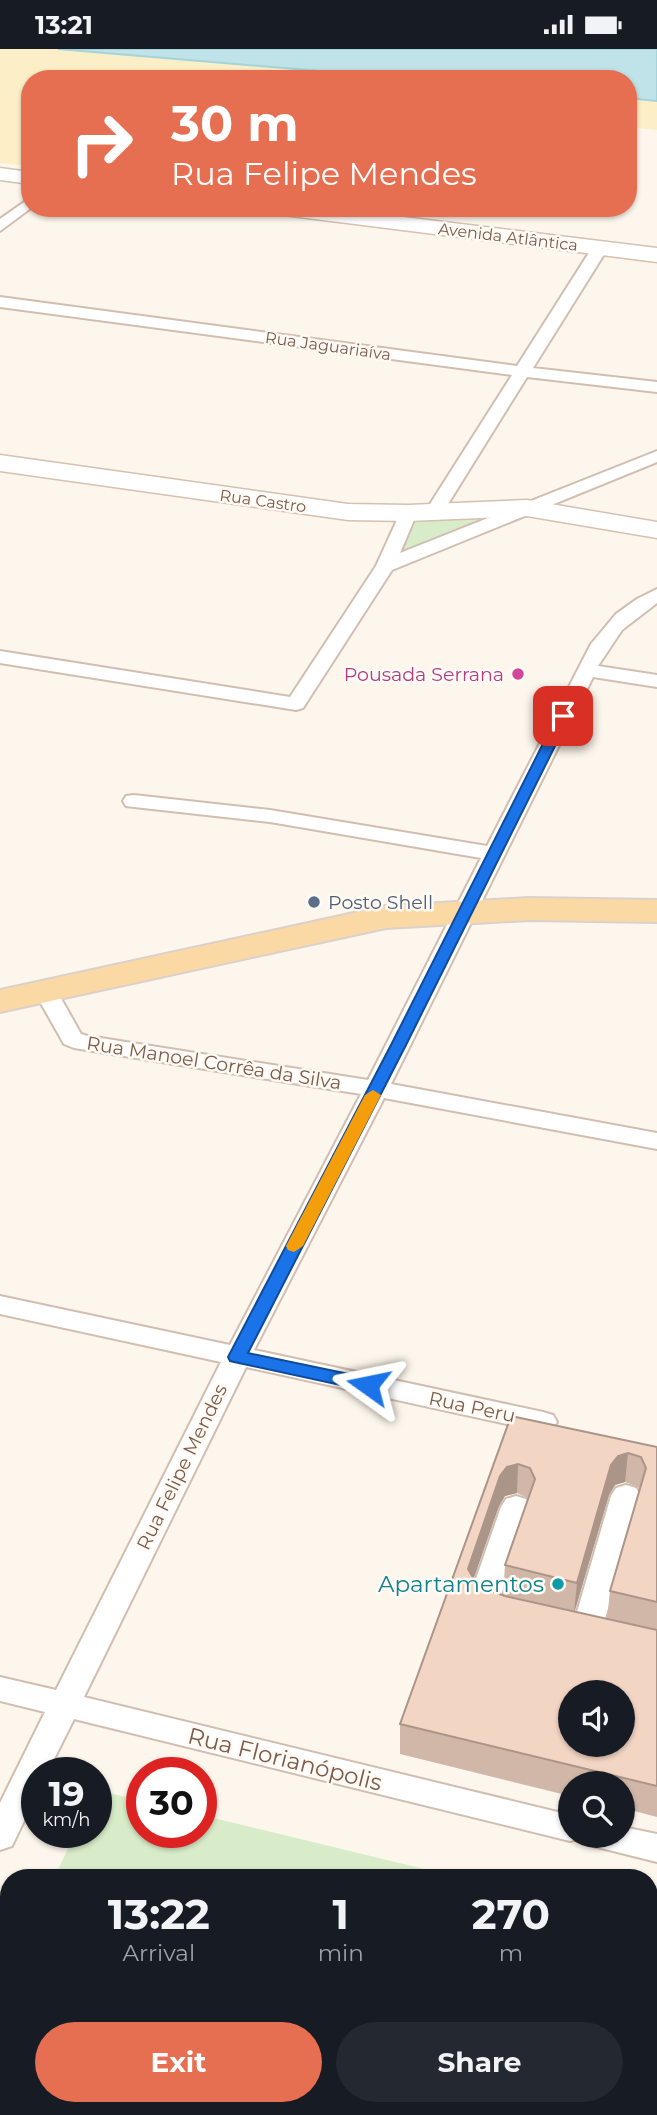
<!DOCTYPE html>
<meta charset="utf-8">
<style>
body{margin:0;font-family:Montserrat,sans-serif;background:#242831;color:#f1f3f6;height:100vh;display:flex;flex-direction:column;font-size:26px;white-space:nowrap}
*{box-sizing:border-box;margin:0}
p{font-size:23px;color:#9ea1a6}
.icon{flex:none;width:38px;height:38px;fill:none;stroke:currentColor;stroke-width:2;stroke-linecap:round;stroke-linejoin:round}
.map{position:relative;flex:1;overflow:hidden}
.drawer{position:absolute;left:0px;top:1820px;width:658px;height:247px;display:flex;flex-direction:column;background:#171b24;border-radius:28px 28px 0 0;box-shadow:0 2px 5px #0004}
.drawer>*{flex:none}
.guide{position:absolute;left:21px;top:21px;width:616px;height:147px;border-radius:28px;box-shadow:0 2px 5px #0004;background:#e76f51;color:#fff;overflow:hidden}
.tools{position:absolute;left:558px;top:1631px;display:grid;gap:14px}
.tools a{display:grid;place-items:center;width:77px;height:77px;border-radius:50%;background:#171b24;box-shadow:0 2px 5px #0004;font-size:35px}
.speed{position:absolute;left:21px;top:1708px;display:flex;gap:14px;font-size:35px;font-weight:700;text-align:center}
.speed>*{display:grid;place-content:center;width:91px;height:91px;border-radius:50%;background:#171b24;box-shadow:0 2px 5px #0004;line-height:1}
.speed small{font-size:18px;font-weight:400}
.speed .limit{border:10px solid #d22;background:#fff;color:#111}
.pin{position:absolute;display:grid;place-items:center;width:60px;height:60px;color:#fff;margin:-30px;border-radius:14px;box-shadow:0 4px 10px #0006}
.me{position:absolute;width:77px;margin:-38px;rotate:282deg;stroke-linejoin:round;filter:drop-shadow(0 0 5px #0008)}
.turn{display:flex;align-items:center;gap:24px;height:147px;padding:0 35px;font-size:32px}
.turn .icon{width:91px;height:91px;stroke-width:2.5}
.turn b{display:block;font-size:49px;line-height:60px}
.eta{display:flex;justify-content:space-evenly;align-items:center;height:119px;text-align:center}
.eta b{font-size:42px;font-weight:700;line-height:49px}
.button{display:flex;gap:14px;margin-top:auto;padding:14px 35px}
.button a{flex:1;height:80px;border-radius:42px;background:#e76f51;color:#fff;font-size:28px;font-weight:700;line-height:80px;text-align:center}
.button a+a{background:#242831;color:#f1f3f6}
.status{display:flex;justify-content:space-between;align-items:center;height:49px;padding:0 35px;background:#171b24;direction:ltr}
.status svg{height:19px;fill:currentColor}
.map>svg:first-child{display:block}
.green{fill:#d8ecc9}
.sand{fill:#fcefc7}
.water{fill:#bfe3e8;stroke:#a5d3da;stroke-width:2}
.lines{fill:none;stroke-linecap:round;stroke-linejoin:round}
.street-casing{stroke:#d1beb0;stroke-width:4}
.secondary-casing{stroke:#d6c0b0;stroke-width:3}
.primary-casing{stroke:#dad1cd;stroke-width:4}
.street{fill:#fff;fill-rule:evenodd}
.secondary{fill:#fff;fill-rule:evenodd}
.primary{fill:#fbd9a5;fill-rule:evenodd}
.wall{fill:#d1b7a8;fill-rule:evenodd}
.shaded-wall{fill:#aa9588}
.building{fill:#f3d5c3;stroke:#aa9588;stroke-width:2;fill-rule:evenodd}
.route{fill:#1a73e8;stroke:#114b97;stroke-width:2}
.slow{fill:#f59e0b}
.hotel-dot{fill:#d1479c;stroke:#fffaf3;stroke-width:2.5}
.service-dot{fill:#5c6f8a;stroke:#fffaf3;stroke-width:2.5}
.culture-dot{fill:#0f9aa8;stroke:#fffaf3;stroke-width:2.5}
.labels{text-anchor:middle;dominant-baseline:central;stroke-width:5;stroke-linejoin:round;paint-order:stroke}
.far-street-label{font-size:16px;fill:#7a5c4d;stroke:#fffaf3}
.hotel-label{font-size:19px;fill:#b23c85;stroke:#fffaf3;text-anchor:end}
.service-label{font-size:19px;fill:#4e5e75;stroke:#fffaf3;text-anchor:start}
.street-label{font-size:19px;fill:#7a5c4d;stroke:#fffaf3}
.near-culture-label{font-size:23px;fill:#0d838f;stroke:#fffaf3;text-anchor:end}
.near-street-label{font-size:23px;fill:#7a5c4d;stroke:#fffaf3}
</style>
<div class="status"><b>13:21</b><svg viewBox="0 0 49 12"><path d="M0 12V9h3v3zM5 12V6h3v6zM10 12V3h3v9zM15 12V0h3v12zM26 1h20v11H26zM47 4h2v5h-2z"/></svg></div>
<div class="map">
<svg width="657" height="2066" viewBox="0 0 657 2066">
<rect width="100%" height="100%" fill="#fdf6ec"/>
<path class="green" d="M495,466L403,501L417,469Z
M96,1741L142,1752V1783H201V1766L461,1829H54L76,1783H96Z
M649,1874L657,1876V2066H505L472,2058H649Z"/>
<path class="sand" d="M0,0H58L415,30H30V117L0,114Z
M628,49L657,52V81L628,78Z"/>
<path class="water" d="M58,0H657V52L628,49V30H415Z"/>
<g class="lines">
<g class="street-casing">
<path id="street" d="M30,149L31,159L0,182V170Z
M600,194L608,199L533,319L657,333V343L527,328L443,463L434,468L425,463L512,326L0,258V248L517,317L592,199Z
M657,402V413L392,521L303,659L296,661L0,614V602L290,648L376,517L402,460H414L417,464L400,504Z
M657,540V554L622,581L598,617L657,626V638L593,628L391,1035L657,1084V1100L384,1049L254,1301L543,1363L553,1366L557,1373L553,1380L543,1383L246,1318L84,1648L570,1766V1787L582,1789L570,1792L74,1670L47,1724H37V1745L12,1797L0,1801V1754L45,1663L0,1652V1628L56,1641L221,1313L0,1265V1247L230,1296L361,1045L74,999L64,995L34,942L38,937H54L81,985L88,987L368,1031L481,809L270,773L134,758L126,757L123,752L126,747L134,746L270,761L487,797L591,595L616,565L637,550Z
M626,1436L636,1439L641,1447L602,1580L598,1588L587,1592L576,1588L572,1580L611,1447L616,1439Z
M516,1447L526,1450L531,1458L501,1546L514,1554L518,1562L514,1570L503,1574L473,1558L469,1550L501,1458L506,1450Z
M623,1778L657,1785V1813L593,1797L589,1787H623Z
M0,1994L9,1997V2029L0,2026Z
M185,2058H251L255,2066H189Z"/>
</g>
<g class="secondary-casing">
<path id="secondary" d="M0,119L30,123V135L0,131Z
M265,159H329L657,199V213L275,165L268,163Z
M0,406L348,455L408,456L527,451L657,473V489L527,467L408,472L348,471L0,422Z"/>
</g>
<g class="primary-casing">
<path id="primary" d="M529,849L657,851V873L529,871L386,879L0,963V941L386,857Z"/>
</g>
<use href="#street" class="street"/>
<use href="#secondary" class="secondary"/>
<use href="#primary" class="primary"/>
</g>
<path class="wall" d="M511,1367L657,1398V1768L623,1759V1734H570V1747L400,1705V1675ZM625,1433L638,1438L640,1441L610,1542L607,1570L575,1562L609,1446L615,1436ZM517,1444L528,1449L505,1516L503,1546L533,1553L505,1547L488,1541L475,1532L473,1529L499,1457L505,1447Z"/>
<path class="shaded-wall" d="M628,1404L625,1433L615,1436L609,1446L574,1564L577,1534L611,1416L618,1407Z
M518,1415L517,1444L505,1447L499,1457L467,1549L468,1520L500,1427L507,1418Z"/>
<path class="building" d="M511,1367L657,1398V1553L610,1542L646,1419L641,1408L628,1404L618,1407L611,1416L577,1534L505,1516L535,1430L530,1419L518,1415L507,1418L500,1427L468,1520L475,1532L488,1541L505,1547L657,1581V1737L400,1675ZM570,1643H623V1696H570Z"/>
<path class="route" d="M563,663L570,667L406,996L248,1304L368,1329L374,1331L377,1336L374,1340L368,1342L230,1312L228,1308L391,996L557,667Z"/>
<path class="slow" d="M373,1041L381,1046L303,1197L294,1203L288,1201L286,1197L365,1046Z"/>
<circle class="hotel-dot" cx="518" cy="625" r="7"/>
<circle class="service-dot" cx="314" cy="853" r="7"/>
<circle class="culture-dot" cx="558" cy="1535" r="7"/>
<g class="labels">
<g class="far-street-label">
<text transform="translate(508 188) rotate(7)">Avenida Atlântica</text>
<text transform="translate(328 297) rotate(8)">Rua Jaguariaíva</text>
<text transform="translate(263 452) rotate(8)">Rua Castro</text>
</g>
<g class="hotel-label">
<text x="504" y="625">Pousada Serrana</text>
</g>
<g class="service-label">
<text x="328" y="853">Posto Shell</text>
</g>
<g class="street-label">
<text transform="translate(214 1014) rotate(9)">Rua Manoel Corrêa da Silva</text>
<text transform="translate(472 1358) rotate(12)">Rua Peru</text>
<text transform="translate(182 1418) rotate(-64)">Rua Felipe Mendes</text>
</g>
<g class="near-culture-label">
<text x="544" y="1535">Apartamentos</text>
</g>
<g class="near-street-label">
<text transform="translate(285 1710) rotate(14)">Rua Florianópolis</text>
</g>
</g>
</svg>
<div class="tools">
<a><svg class="icon" aria-label="sound" viewBox="0 0 24 24"><path d="M4 9h4l5-4v14l-5-4H4zM17 9q2 3 0 6"/></svg></a>
<a><svg class="icon" aria-label="search" viewBox="0 0 24 24"><circle cx="10" cy="10" r="6"/><path d="M15 15l6 6"/></svg></a>
</div>
<div class="speed"><div>19<small>km/h</small></div><div class="limit">30</div></div>
<div class="pin" style="left:563px;top:667px;background:#d93025"><svg class="icon" aria-label="arrive" viewBox="0 0 24 24"><path d="M6 21V4h12l-3 4 3 4H6"/></svg></div>
<svg class="me" style="left:368px;top:1336px" viewBox="-20 -20 40 40"><path d="M0-17L14 15 0 8-14 15z" fill="#1a73e8" stroke="#fff" stroke-width="4"/></svg>
<div class="guide">
<div class="turn"><svg class="icon" aria-label="right" viewBox="0 0 24 24"><path d="M7 20v-9h11M14 6l5 5-5 5"/></svg><div><b>30 m</b>Rua Felipe Mendes</div></div>
</div>
<section class="drawer">
<div class="eta">
<div><b>13:22</b><p>Arrival</p></div>
<div><b>1</b><p>min</p></div>
<div><b>270</b><p>m</p></div>
</div>
<div class="button"><a>Exit</a><a>Share</a></div>
</section>
</div>
